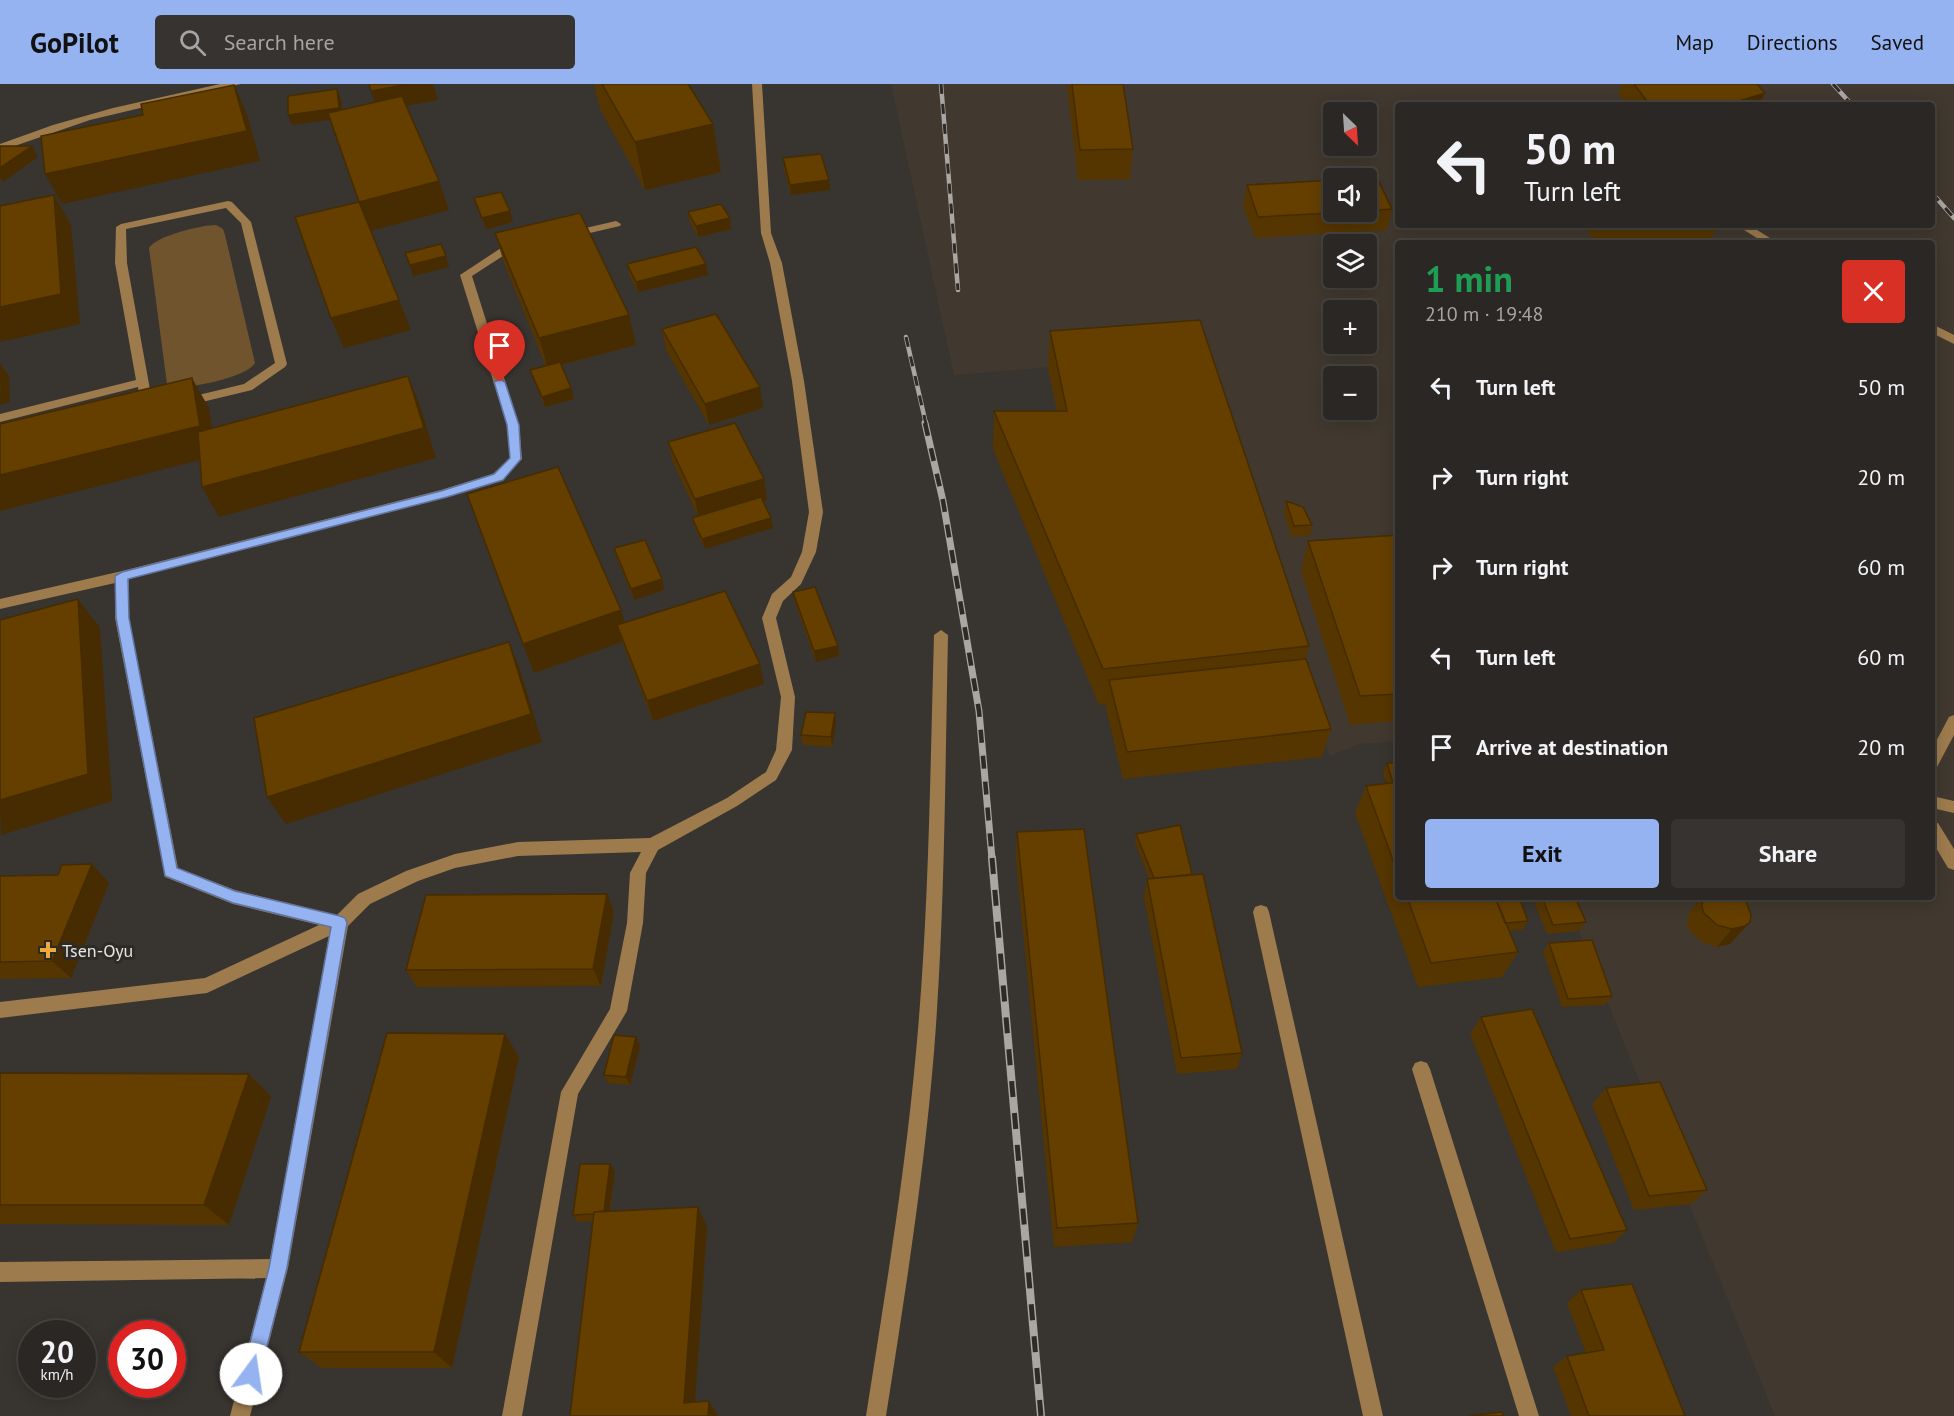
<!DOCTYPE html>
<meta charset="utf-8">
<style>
body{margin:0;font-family:"PT Sans",sans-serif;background:#363331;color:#f1f3f6;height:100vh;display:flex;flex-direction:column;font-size:22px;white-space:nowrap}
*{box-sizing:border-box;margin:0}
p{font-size:20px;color:#a5a5a6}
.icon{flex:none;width:33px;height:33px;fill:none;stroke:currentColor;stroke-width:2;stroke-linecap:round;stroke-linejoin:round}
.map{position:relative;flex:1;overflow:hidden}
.sheet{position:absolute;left:1395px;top:156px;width:540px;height:660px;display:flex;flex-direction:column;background:#2a2724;border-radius:6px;box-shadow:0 3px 15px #0003,0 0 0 2px #464441}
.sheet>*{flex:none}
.banner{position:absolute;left:1395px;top:18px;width:540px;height:126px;border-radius:6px;box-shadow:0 3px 15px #0003,0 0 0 2px #464441;background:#2a2724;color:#f1f3f6;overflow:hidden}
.needle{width:39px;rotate:155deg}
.controls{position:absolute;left:1323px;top:18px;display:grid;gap:12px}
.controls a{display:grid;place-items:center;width:54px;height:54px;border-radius:6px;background:#2a2724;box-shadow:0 3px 15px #0003,0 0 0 2px #464441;font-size:30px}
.speed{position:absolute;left:18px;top:1236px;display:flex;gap:12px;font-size:30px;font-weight:700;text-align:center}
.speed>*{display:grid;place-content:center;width:78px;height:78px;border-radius:50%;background:#2a2724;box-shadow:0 3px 15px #0003,0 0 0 2px #464441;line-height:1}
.speed small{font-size:15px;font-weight:400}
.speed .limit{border:9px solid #d22;background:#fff;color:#111}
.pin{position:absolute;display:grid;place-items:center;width:51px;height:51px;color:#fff;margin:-62px -26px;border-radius:50% 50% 50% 0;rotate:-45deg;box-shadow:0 0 6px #0007}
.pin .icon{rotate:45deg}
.me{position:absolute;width:66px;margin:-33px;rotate:14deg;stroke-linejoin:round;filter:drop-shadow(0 0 4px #0008)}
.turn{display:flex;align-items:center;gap:21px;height:126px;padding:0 30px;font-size:27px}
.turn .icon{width:78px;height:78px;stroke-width:2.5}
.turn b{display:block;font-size:42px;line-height:51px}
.round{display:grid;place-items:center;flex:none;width:63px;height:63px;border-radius:6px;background:#363331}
.summary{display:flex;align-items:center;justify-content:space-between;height:102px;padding:0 30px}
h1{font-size:36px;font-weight:800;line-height:45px;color:#1e9e55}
.button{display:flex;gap:12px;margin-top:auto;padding:12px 30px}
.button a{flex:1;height:69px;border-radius:6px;background:#95b2f1;color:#111;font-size:24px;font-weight:800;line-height:69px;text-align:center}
.button a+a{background:#363331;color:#f1f3f6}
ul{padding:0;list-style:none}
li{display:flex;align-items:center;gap:18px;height:90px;padding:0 30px}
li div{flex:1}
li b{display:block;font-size:22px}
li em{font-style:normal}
header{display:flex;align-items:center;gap:36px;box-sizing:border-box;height:84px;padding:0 30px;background:#95b2f1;color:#111}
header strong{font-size:28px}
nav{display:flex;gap:33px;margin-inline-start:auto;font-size:21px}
.search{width:420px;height:54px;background:#363331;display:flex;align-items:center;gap:15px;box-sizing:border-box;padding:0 21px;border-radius:6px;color:#a5a5a6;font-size:22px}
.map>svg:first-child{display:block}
.built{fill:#41392f;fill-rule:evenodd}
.green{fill:#70542e}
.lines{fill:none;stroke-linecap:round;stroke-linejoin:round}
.minor{fill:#9d7b4d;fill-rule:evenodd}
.rail-far2-casing{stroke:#a9a6a3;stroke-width:4.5}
.rail-far1-casing{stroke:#a9a6a3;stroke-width:7}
.rail-casing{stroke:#a9a6a3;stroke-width:8}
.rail-far2{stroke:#2e2a26;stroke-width:3;stroke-dasharray:10;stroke-linecap:butt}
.rail-far1{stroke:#2e2a26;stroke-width:4.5;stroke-dasharray:13;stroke-linecap:butt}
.rail{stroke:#2e2a26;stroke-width:5;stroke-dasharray:16;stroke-linecap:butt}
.wall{fill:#563600}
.shaded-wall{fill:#462c00}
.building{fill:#643f00;stroke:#462c00;stroke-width:1.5}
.route{fill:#95b2f1;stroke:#61749d;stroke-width:1.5}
.poi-dot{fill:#eea83c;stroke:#2e2a26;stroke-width:2}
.labels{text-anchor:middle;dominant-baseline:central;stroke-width:6;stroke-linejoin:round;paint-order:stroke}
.poi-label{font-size:18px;fill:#e7e5e2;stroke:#2e2a26;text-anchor:start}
</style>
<header>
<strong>GoPilot</strong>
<div class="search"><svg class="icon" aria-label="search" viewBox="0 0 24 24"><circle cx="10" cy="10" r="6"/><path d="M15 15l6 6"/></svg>Search here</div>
<nav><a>Map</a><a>Directions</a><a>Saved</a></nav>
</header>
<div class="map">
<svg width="1954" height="1332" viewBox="0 0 1954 1332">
<rect width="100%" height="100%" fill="#383430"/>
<path class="built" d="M891,0H1954V1332H1775L1565,813H1932V159H1398V657L1360,660L1330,672L1196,271L954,291ZM1398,21H1932V141H1398ZM1334,28H1366V62H1334ZM1334,94H1366V128H1334ZM1334,160H1366V194H1334ZM1334,226H1366V260H1334ZM1334,292H1366V326H1334Z"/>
<path class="green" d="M216,141L223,145L225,151L255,279C246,294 189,304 172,304L167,300L149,164C156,152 201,141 216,141Z"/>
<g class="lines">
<path class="minor" d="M220,0H241L90,36L0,67V60L53,41L113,24Z
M752,0H762L771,149L782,179L804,297L823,428L816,468L801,500L783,517L776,534L795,613L792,666L776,696L737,722L658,766L646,789L643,839L627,927L578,1010L522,1332H502L561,1008L610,925L627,839L630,789L641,768L518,772L455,784L418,797L370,820L348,842L288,1184L250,1332H230L266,1194L0,1198V1178L270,1175L329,852L207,909L0,934V918L205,894L319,841L233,820L165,793L115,534V499L0,525V515L122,487L441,406L493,390L510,374L507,341L460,191L501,164L518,160L523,163L522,165L509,168L472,192L519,341L522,375L503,396L448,413L129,495V534L178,784L235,806L337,831L358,810L406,787L455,770L518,758L650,754L727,714L766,688L776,666L781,613L762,534L772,510L791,493L802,468L809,428L792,297L770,179L761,149Z
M228,117L232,118L251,138L287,280L285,283L252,306L148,331L142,327L138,303L0,338V330L136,296L115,179L116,143L121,140ZM226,124L241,139L275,279L244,300L153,322L127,179L126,145Z
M616,137L621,140L620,142L568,154L563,151L564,149Z
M1736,141H1749L1778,159H1765Z
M1932,240L1954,251V260L1932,249Z
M941,546L948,551C945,690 945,829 934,968C924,1090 905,1211 886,1332H866C885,1211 905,1090 916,968C929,829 930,690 934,551Z
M1954,631V651L1937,683L1932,685V665L1949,633Z
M1932,712L1954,717V729L1932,724Z
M1932,738L1938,739L1954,765V786L1948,784L1932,757Z
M1261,821L1267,823L1269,828L1383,1332H1363L1253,828L1255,823Z
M1421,977L1427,979L1430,985L1539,1332H1519L1412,985L1415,979Z"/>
<g class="rail-far2-casing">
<path id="rail-far2" d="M941,0L958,206
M1833,0L1852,21
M1932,109L1954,134
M906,253L926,340"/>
</g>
<g class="rail-far1-casing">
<path id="rail-far1" d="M925,339L943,417L979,627L992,775"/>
</g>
<g class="rail-casing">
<path id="rail" d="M992,774L1041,1332"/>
</g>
<use href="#rail-far2" class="rail-far2"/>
<use href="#rail-far1" class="rail-far1"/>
<use href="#rail" class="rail"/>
</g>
<path class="wall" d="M594,0H688L713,40L721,88L645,106L600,25Z
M1067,0H1123L1133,65L1130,95L1078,96Z
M1622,0H1757L1759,21H1627L1618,9Z
M783,74L830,106L791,111L784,85Z
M1366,94L1392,125L1387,146L1255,154L1243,122L1247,101L1334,128H1366Z
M474,114L513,138L486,145Z
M688,128L730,134L731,145L698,153L690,139Z
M1585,141H1718L1709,159H1595Z
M495,149L629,231L636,261L561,281L571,304L574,315L545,323L534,297L530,286L546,282L504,179Z
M627,180L708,191L638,208L629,191Z
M662,245L763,324L709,341L666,266Z
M1050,247L1309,562L1305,576L1331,645L1322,673L1123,695L1106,625V620L1099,621L993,365L994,327H1057L1048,285Z
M668,358L764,395L767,416L763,417L771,434L773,444L705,465L695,444L692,434L698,432L673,379Z
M1286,417L1312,441L1310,452L1291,453L1284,428Z
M1398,451V637L1350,641L1301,487L1308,457Z
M614,464L664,506L634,516L617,475Z
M793,508L838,562L839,572L816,578L795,519Z
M625,539L764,600L653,637L622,558L534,589L523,560Z
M836,640L832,663L803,661L801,651Z
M1387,679H1398V813H1519L1528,837L1522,846L1509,847L1518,868L1502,893L1418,903L1355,729L1366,702L1387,700L1383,689Z
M1017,748L1138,1139L1132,1158L1054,1163L1016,775Z
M1136,750L1192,790L1242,969L1237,985L1177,990L1144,813L1147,795L1149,794L1135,759Z
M92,780L109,799L71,894L0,895V792L58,791Z
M607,810L614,828L601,902L417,903L406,886Z
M1532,813H1575L1586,838L1579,847L1547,850Z
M1702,813H1740L1750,838L1730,860L1717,863L1702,858L1690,847L1687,841L1689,829Z
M1549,859L1612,912L1605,921L1562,923L1543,868Z
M1481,933L1627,1146L1613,1159L1556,1168L1470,950Z
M505,950L519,973L452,1284H322L299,1268Z
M640,962L630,1001L608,999L604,991Z
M0,989L249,990L271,1013L229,1141L0,1140Z
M1606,1004L1707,1106L1691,1120L1634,1126L1592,1020Z
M615,1087L610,1127L698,1123L707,1143L695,1318L709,1317L718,1332H570L593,1137L578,1138L573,1131Z
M1581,1206L1685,1332H1571L1553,1283L1567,1272L1586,1269L1567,1219Z"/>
<path class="shaded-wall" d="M408,0H433L438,16L378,27L371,7Z
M234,1L247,30L260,77L62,120L45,90Z
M337,5L341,15L343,34L292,41L288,31Z
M1765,9L1759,21H1731L1732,19Z
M713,40L721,88L645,106L635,58Z
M32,62L38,73L3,98L0,93V84Z
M829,96L830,106L791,111L790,101Z
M439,97L449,126L370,147L359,118Z
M54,111L71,141L80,240L0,258V223Z
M510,127L513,138L486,145L482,134Z
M730,134L731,145L698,153L696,142Z
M446,172L449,183L413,192L410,181Z
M706,180L708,191L638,208L636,198Z
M399,216L411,246L344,264L331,234Z
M629,231L636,261L548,284L539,254Z
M1,281L9,292L10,318L0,321Z
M408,292L420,322L436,374L219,433L202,403Z
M192,294L209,324L216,372L0,427V391Z
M760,303L763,324L709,341L705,320Z
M571,304L574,315L545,323L542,313Z
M764,395L767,416L699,436L695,415Z
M771,434L773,444L705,465L702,455Z
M662,495L664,506L634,516L631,505Z
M78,515L100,544L112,717L1,751L0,716Z
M621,526L630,555L617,541L622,558L534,589L523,560Z
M509,558L520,586L542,658L286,740L267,713Z
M838,562L839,572L816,578L814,567Z
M760,580L764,600L653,637L647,617Z
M835,629L836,640L832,663L831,653Z
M92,780L109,799L71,894L52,877Z
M607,810L614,828L601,902L593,885Z
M1750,838L1730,860L1717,863L1732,845Z
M505,950L519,973L452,1284L434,1268Z
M636,953L640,962L630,1001L626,993Z
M249,990L271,1013L229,1141L204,1121Z
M610,1080L615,1087L608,1137L604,1130Z
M698,1123L707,1143L694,1332L684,1319Z
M709,1317L718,1332H708Z"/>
<path class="building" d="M369,0H408L371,7Z
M602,0H688L713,40L635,58Z
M1072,0H1123L1133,65L1080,66Z
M1634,0H1757L1765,9L1732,19L1734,21H1650Z
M234,1L247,47L45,90L41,52L143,31L141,20Z
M337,5L339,24L288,31V12Z
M402,12L439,97L359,118L399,216L331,234L295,133L359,118L328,29Z
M0,62H32L0,84Z
M821,70L829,96L790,101L783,74Z
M1362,94H1377L1392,125L1366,127V94Z
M1334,96V128H1349L1258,133L1247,101Z
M501,108L510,127L482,134L474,114Z
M54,111L61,210L0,223V122Z
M721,120L730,134L696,142L688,128Z
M580,129L629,231L539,254L495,149Z
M1605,141H1684L1607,144Z
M441,160L446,172L410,181L405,169Z
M696,163L706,180L636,198L627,180Z
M716,230L760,303L705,320L662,245Z
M1200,236L1309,562L1103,585L994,327H1067L1050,247Z
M560,278L571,304L542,313L530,286Z
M0,281H1L2,308H0Z
M408,292L424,344L202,403L198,348Z
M192,294L200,342L0,391V340Z
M735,339L764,395L695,415L668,358Z
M558,383L621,526L523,560L467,410Z
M761,413L771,434L702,455L692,434Z
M1286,417L1303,423L1312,441L1294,442Z
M1398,451V610L1360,612L1308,457Z
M645,456L662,495L631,505L614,464Z
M815,503L838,562L814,567L793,508Z
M725,507L760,580L647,617L617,541Z
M78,515L88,690L0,716V536Z
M509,558L531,630L267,713L254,634Z
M1306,575L1331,645L1127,668L1109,596Z
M806,628L835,629L831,653L801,651Z
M1387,679H1398V698L1393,699Z
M1398,698V790L1366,702Z
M1180,741L1192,790L1176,792L1154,794L1136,750Z
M1084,745L1138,1139L1057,1144L1017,748Z
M92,780L52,877L0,878V792L58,791L62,781Z
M1203,790L1242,969L1181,974L1147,795Z
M607,810L593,885L406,886L426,811Z
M1407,813H1495L1518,868L1431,879Z
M1495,813H1519L1528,837L1505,839Z
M1542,813H1575L1586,838L1553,841Z
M1703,813H1740L1746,817L1751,831L1750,838L1745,842L1732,845L1717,841L1704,829L1702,823Z
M1592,856L1612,912L1568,915L1549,859Z
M1532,925L1627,1146L1570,1155L1481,933Z
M387,949L505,950L434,1268H299Z
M614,951L636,953L626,993L604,991Z
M0,989L249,990L204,1121H0Z
M1660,998L1707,1106L1649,1112L1606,1004Z
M580,1080H610L604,1127L594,1128V1130L573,1131Z
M698,1123L684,1319L709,1317L708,1332H570L594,1128Z
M1632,1200L1685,1332H1589L1567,1272L1604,1266L1581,1206Z
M1502,1328L1503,1332H1469Z"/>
<path class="route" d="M500,295L505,298L519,341L521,375L503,396L447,413L128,495L129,534L177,784L235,807L340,832L345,834L347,839L287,1184L260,1290L257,1296L251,1299L245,1296L242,1290L269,1184L331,843L233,819L165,792L116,534L115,492L122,488L441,407L494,390L510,374L507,341L494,298Z"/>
<path class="poi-dot" d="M45 857h6v6h6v6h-6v6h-6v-6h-6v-6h6z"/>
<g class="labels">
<g class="poi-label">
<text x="62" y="866">Tsen-Oyu</text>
</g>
</g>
</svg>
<div class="controls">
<a><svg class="needle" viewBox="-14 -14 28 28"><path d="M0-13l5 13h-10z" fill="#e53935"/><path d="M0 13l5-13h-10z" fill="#a5a5a6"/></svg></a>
<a><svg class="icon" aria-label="sound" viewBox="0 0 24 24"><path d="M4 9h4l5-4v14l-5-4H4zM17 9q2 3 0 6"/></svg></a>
<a><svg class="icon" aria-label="layers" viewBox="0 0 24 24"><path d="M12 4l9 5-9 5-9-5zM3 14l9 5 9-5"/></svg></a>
<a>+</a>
<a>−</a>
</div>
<div class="speed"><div>20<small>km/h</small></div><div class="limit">30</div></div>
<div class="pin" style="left:500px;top:298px;background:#d93025"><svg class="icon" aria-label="arrive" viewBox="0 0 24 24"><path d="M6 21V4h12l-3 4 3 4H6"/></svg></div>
<svg class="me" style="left:251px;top:1290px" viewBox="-20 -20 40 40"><circle r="19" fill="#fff"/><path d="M0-13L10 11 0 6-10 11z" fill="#95b2f1"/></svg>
<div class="banner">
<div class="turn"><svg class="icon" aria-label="left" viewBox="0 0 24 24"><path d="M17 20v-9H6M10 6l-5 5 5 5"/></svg><div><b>50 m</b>Turn left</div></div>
</div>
<section class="sheet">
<div class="summary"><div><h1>1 min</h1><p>210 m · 19:48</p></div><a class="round" style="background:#d93025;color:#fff"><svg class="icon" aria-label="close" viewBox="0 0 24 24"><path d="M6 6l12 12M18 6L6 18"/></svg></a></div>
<ul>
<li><svg class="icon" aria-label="left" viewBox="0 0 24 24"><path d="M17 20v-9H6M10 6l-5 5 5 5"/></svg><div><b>Turn left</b></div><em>50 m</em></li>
<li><svg class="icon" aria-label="right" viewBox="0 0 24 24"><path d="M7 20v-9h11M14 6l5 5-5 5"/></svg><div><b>Turn right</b></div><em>20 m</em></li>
<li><svg class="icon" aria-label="right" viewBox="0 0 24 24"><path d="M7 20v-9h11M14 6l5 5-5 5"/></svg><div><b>Turn right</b></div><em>60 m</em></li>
<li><svg class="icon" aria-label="left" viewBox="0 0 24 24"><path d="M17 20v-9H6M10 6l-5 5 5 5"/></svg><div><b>Turn left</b></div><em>60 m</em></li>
<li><svg class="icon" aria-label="arrive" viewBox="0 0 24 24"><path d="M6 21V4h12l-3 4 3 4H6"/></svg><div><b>Arrive at destination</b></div><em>20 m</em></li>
</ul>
<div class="button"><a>Exit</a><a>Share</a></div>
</section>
</div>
